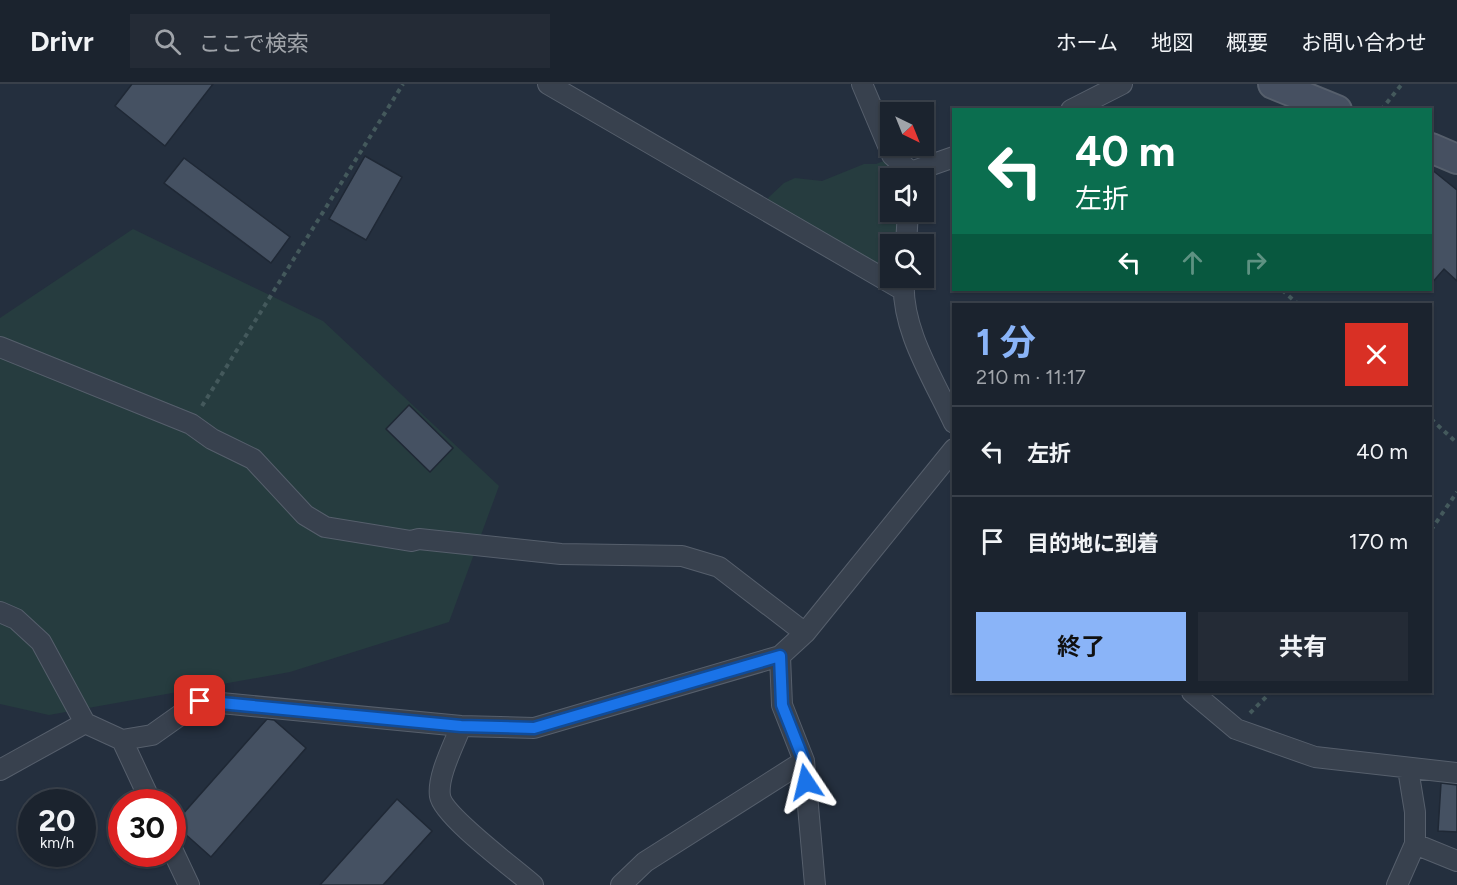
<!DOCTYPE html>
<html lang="ja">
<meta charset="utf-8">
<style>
body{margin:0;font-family:Figtree,"Noto Sans JP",sans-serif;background:#242b36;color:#f1f3f6;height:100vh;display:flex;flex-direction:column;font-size:22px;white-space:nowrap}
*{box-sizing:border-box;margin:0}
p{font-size:20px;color:#a0a4aa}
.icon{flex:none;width:33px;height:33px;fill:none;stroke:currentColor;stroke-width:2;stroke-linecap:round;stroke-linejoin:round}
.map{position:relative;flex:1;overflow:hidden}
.panel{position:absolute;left:952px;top:219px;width:480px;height:390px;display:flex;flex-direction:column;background:#1b232e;border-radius:0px;box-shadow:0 2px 4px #0004,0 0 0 2px #39404a}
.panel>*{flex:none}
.banner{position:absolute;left:952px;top:24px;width:480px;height:183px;border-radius:0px;box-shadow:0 2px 4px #0004,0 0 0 2px #39404a;background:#0b6e4f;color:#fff;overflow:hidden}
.needle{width:39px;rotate:137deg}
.controls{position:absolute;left:880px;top:18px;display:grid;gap:12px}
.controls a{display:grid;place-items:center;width:54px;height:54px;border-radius:0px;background:#1b232e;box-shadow:0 2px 4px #0004,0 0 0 2px #39404a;font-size:30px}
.speed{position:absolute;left:18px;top:705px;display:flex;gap:12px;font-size:30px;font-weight:700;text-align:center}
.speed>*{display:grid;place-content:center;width:78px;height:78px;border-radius:50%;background:#1b232e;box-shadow:0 2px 4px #0004,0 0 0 2px #39404a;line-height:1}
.speed small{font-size:15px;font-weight:400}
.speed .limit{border:9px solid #d22;background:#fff;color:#111}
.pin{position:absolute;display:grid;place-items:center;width:51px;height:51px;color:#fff;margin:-26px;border-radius:12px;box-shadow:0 3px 9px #0006}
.me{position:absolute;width:66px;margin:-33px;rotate:350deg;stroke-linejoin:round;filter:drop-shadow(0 0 4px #0008)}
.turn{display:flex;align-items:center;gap:21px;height:126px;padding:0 24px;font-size:27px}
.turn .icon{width:78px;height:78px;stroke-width:2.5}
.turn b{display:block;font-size:42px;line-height:51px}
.lanes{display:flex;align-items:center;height:57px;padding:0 24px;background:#0003;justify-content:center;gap:30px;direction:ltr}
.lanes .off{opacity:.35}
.round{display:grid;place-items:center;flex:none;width:63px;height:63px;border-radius:0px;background:#242b36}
.overview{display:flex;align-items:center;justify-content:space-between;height:102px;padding:0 24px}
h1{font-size:36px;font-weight:700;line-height:45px;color:#8ab4f8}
.action{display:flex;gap:12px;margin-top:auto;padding:12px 24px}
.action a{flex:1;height:69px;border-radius:0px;background:#8ab4f8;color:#111;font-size:24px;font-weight:700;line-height:69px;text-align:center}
.action a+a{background:#242b36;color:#f1f3f6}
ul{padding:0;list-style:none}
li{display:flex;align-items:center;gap:18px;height:90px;padding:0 24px;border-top:2px solid #39404a}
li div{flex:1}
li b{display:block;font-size:22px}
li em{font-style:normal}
header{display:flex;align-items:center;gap:36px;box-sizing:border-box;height:84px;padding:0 30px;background:#1b232e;border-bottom:2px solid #39404a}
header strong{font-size:28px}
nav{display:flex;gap:33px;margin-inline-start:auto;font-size:21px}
.search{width:420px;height:54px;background:#242b36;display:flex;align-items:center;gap:15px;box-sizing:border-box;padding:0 21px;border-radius:0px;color:#a0a4aa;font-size:22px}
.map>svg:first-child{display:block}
.green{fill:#263c3f}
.building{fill:#455162;stroke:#1f2835;stroke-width:1.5}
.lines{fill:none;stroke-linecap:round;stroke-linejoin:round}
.street-casing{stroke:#565f6c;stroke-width:22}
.secondary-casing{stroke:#565f6c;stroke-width:32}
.path{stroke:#44595c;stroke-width:4;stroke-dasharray:4.5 4.5;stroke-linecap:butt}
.street{stroke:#38414e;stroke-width:20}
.secondary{stroke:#465061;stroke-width:28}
.route-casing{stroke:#114b97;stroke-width:15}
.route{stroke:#1a73e8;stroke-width:10}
</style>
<header>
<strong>Drivr</strong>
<div class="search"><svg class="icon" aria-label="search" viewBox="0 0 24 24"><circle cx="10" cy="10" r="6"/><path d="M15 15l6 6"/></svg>ここで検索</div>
<nav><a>ホーム</a><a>地図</a><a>概要</a><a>お問い合わせ</a></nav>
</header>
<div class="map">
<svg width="1457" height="801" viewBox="0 0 1457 801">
<rect width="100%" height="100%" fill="#242f3e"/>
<path class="green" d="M889,75L905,94H891V128H903L901,160H891V190L770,120L768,114L784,99L795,94L822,97L864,80H876Z
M133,145L323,237L499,402L449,538L290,588L49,631L0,620V234Z"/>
<path class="building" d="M132,0H213L165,62L115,22Z
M365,72L402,93L366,156L329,135Z
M184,74L290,153L271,179L164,99Z
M1431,85L1457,106V197L1444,185L1431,200Z
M409,321L453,364L430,388L386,345Z
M267,635L274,636L306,664L211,773L174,740Z
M1441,699L1457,701V748L1438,747Z
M397,715L432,747L383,801H320Z"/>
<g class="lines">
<g class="street-casing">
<path id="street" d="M548,0L903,206
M862,0L892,71L911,88
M1071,26L1122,0
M911,88L954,73
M906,160L908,128
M904,194C900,244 933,294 954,339
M0,263L191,340L212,355L253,375L305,431L325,443L411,457L419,455L561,470L682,472L719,483L805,549
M0,528L16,535L41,558L85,639L122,656L152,651L200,617L461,642L534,644L780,572L805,549L954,365
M780,572L782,621L804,677L815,801
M1192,608L1236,645L1315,673L1457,689
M461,642C454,661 437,692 440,712C443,732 515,785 533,801
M122,656L151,718
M0,686L85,639
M1415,760L1457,777
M172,765L189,801
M621,801L645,778L804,677
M1397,801L1415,760V728L1408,685"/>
</g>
<g class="secondary-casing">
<path id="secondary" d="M1273,0L1337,26
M1431,64L1457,75"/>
</g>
<path class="path" d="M1381,26L1402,0
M1282,206L1298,220
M202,322L403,0
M1431,335L1457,359
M1431,446L1457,408
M1250,629L1271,608"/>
<use href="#street" class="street"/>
<use href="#secondary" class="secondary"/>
</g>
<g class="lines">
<g class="route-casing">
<path id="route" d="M200,617L461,642L534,644L780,572L782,621L804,677L806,698"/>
</g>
<use href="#route" class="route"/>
</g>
</svg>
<div class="controls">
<a><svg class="needle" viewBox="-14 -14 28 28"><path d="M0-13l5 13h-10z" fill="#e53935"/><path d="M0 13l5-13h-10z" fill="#a0a4aa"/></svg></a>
<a><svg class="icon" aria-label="sound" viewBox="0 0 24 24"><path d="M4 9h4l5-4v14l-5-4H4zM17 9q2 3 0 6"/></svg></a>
<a><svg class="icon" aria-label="search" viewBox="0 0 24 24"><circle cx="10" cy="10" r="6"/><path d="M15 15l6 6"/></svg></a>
</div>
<div class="speed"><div>20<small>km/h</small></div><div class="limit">30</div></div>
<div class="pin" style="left:200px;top:617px;background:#d93025"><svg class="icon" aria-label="arrive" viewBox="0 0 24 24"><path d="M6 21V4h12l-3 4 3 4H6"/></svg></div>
<svg class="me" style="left:806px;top:698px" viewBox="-20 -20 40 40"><path d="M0-17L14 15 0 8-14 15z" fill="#1a73e8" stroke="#fff" stroke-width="4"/></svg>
<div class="banner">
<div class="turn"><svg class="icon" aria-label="left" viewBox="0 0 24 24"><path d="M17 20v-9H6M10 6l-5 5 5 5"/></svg><div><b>40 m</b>左折</div></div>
<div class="lanes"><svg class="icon" aria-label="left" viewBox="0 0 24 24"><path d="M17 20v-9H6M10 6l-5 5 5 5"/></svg><svg class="icon off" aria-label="ahead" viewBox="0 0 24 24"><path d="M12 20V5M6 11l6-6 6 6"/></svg><svg class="icon off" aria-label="right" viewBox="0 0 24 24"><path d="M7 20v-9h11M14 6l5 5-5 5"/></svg></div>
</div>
<section class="panel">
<div class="overview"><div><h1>1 分</h1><p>210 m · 11:17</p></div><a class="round" style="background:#d93025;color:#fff"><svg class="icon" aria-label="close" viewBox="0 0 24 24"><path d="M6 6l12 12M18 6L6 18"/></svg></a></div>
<ul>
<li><svg class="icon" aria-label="left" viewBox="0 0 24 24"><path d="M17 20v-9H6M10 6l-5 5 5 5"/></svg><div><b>左折</b></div><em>40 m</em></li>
<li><svg class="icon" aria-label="arrive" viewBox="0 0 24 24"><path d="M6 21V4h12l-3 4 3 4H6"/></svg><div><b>目的地に到着</b></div><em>170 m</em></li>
</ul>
<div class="action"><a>終了</a><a>共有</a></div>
</section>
</div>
